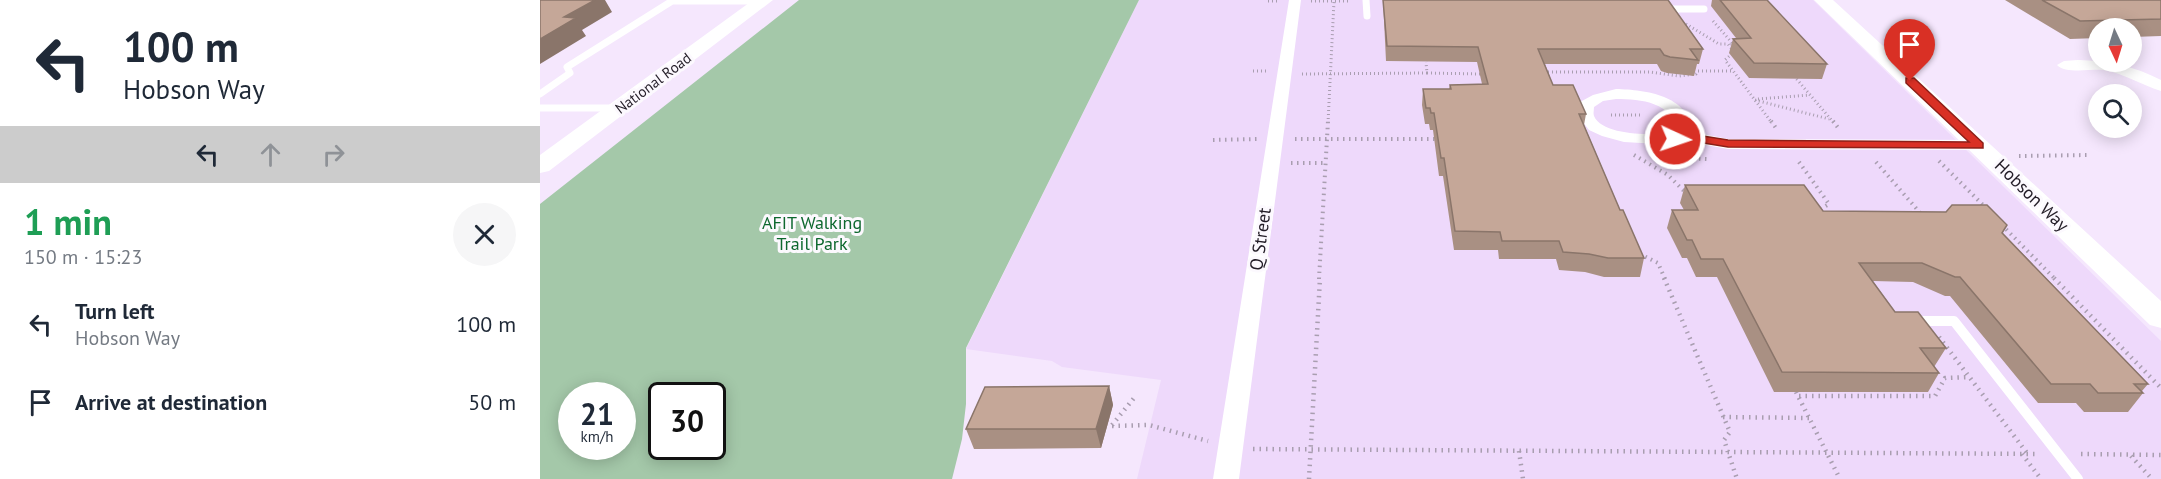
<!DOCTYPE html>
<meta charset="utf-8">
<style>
body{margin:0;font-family:"PT Sans",sans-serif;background:#f6f6f7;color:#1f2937;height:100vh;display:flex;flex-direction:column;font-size:22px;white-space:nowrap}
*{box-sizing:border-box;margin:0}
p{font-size:20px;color:#747a83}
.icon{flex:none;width:33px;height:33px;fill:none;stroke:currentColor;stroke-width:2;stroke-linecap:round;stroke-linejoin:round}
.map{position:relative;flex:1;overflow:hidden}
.drawer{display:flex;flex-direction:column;background:#fff;width:540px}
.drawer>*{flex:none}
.hud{background:#fff;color:#1f2937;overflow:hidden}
.needle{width:39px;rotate:176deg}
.controls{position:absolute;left:1548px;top:18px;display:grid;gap:12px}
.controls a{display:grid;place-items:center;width:54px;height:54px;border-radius:50%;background:#fff;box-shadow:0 3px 15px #0003;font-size:30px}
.speed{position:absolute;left:18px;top:382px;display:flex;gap:12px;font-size:30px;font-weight:700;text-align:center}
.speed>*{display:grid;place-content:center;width:78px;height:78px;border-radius:50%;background:#fff;box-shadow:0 3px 15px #0003;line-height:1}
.speed small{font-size:15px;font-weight:400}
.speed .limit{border:3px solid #111;border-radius:9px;background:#fff;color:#111}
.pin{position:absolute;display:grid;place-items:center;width:51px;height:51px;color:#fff;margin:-62px -26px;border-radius:50% 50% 50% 0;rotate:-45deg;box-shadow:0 0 6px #0007}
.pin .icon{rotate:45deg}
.me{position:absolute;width:66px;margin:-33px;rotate:93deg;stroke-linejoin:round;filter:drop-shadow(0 0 4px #0008)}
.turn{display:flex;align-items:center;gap:21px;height:126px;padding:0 24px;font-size:27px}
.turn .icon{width:78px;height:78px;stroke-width:2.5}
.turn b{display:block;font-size:42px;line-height:51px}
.lanes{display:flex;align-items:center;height:57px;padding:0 24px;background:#0003;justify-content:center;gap:30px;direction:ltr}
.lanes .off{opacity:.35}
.round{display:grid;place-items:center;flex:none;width:63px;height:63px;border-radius:32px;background:#f6f6f7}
.summary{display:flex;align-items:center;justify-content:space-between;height:102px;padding:0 24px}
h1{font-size:36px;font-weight:700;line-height:45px;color:#1e9e55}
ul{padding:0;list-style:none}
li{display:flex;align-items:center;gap:18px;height:78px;padding:0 24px}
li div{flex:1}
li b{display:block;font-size:22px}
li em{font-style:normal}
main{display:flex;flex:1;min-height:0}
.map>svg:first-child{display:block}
.built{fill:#eed9fb}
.green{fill:#a4c8a9;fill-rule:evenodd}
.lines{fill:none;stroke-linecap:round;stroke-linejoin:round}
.path-far2{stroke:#a99eb0;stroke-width:3;stroke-dasharray:1 3;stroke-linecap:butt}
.path-far1{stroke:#a99eb0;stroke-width:4;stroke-dasharray:1.5 4.5;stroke-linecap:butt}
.path{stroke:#a99eb0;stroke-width:4.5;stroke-dasharray:1.5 5;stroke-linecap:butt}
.lane-far1{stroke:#fff;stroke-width:7}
.lane{stroke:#fff;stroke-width:10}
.street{fill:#fff;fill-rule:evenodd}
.secondary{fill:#fff;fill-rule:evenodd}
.wall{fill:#a99083}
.shaded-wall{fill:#8a756a}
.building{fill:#c5a798;stroke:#8a756a;stroke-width:1.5}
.route{fill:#d93025;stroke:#8d1f18;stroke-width:1.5}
.labels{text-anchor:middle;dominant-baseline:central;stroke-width:6;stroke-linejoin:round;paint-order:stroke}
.far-street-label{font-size:15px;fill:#241e28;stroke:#fcf9fe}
.street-label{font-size:18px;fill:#241e28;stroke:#fcf9fe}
.park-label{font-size:18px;fill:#0d682e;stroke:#fcf9fe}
</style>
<main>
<section class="drawer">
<div class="hud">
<div class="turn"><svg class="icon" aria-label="left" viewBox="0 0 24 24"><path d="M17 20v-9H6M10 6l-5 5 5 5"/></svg><div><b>100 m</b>Hobson Way</div></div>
<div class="lanes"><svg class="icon" aria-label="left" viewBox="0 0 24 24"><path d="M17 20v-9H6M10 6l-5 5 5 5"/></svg><svg class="icon off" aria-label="ahead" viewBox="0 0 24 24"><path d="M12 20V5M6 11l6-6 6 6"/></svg><svg class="icon off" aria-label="right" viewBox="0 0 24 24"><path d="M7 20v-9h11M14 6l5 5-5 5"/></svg></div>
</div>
<div class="summary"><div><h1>1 min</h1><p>150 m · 15:23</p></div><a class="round"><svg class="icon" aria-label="close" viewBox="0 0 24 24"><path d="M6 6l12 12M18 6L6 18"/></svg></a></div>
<ul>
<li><svg class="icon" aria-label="left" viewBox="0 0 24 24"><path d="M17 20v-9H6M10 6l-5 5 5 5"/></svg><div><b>Turn left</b><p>Hobson Way</p></div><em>100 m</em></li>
<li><svg class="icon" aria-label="arrive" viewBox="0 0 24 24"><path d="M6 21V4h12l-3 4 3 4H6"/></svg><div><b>Arrive at destination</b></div><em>50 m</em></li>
</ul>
</section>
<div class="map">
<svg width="1621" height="479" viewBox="0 0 1621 479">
<rect width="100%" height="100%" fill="#f5e7fd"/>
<path class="built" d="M599,0H1273L1621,341V479H597L621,380L522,367L512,361L426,349Z"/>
<path class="green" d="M259,0H599L426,348V404L422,439L412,479H0V204ZM32,396H82V447H32ZM122,396H172V447H122Z"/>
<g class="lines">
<path class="path-far2" d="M728,1H739
M771,1H811
M1173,21L1193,44H1188L1194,52L1185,60L1232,123
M1146,24L1179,44H1188
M713,71H728
M1004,72H1110L1139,76L1156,74L1158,71H1192
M887,73L940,74
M762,74L887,73L886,62
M1254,76L1294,123
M1218,99L1270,95
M1215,100L1289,119
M1071,115H1103
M788,123L794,1"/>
<path class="path-far1" d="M1231,121L1236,128
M1293,121L1299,129
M755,139H897
M673,140L717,139
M1094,155L1128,175L1146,193
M1479,156L1548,155
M1123,157L1167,159
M1399,161L1445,207
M1259,162L1289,204L1279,210
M1336,162L1382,215
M751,163H786
M1462,225L1515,279
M1100,254L1118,263L1125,279
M779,279L788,121"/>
<path class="path" d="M1124,278L1190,432L1184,440L1197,479
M1514,278L1621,388
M1399,337L1487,453
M1256,392L1300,479
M1259,396H1395L1405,378L1430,377
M1183,417L1269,418
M572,425L594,398
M572,426L609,425L668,441
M713,449L1497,454
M979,451L983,479
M1482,454L1501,479
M1541,454L1621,455
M1591,456L1612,479
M769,479L780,278"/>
<path class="lane-far1" d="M826,0L827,16
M1127,9H1164
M0,94L30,73L27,67L132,1H222
M0,108H74"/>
<path class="lane" d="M1375,321H1414L1538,479"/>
<path class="street" d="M749,0H761L699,479H673Z
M1538,60C1568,61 1594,66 1621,80V91C1601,85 1584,73 1563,70C1550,69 1525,74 1517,65L1524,61Z
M1076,89C1106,90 1149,95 1152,132L1188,139L1439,140L1447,145L1439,150L1188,149L1144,141L1119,144L1084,142L1062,136L1049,130L1039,117L1038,105L1040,102L1053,95ZM1076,99C1101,99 1134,102 1136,133C1118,135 1063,137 1054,116C1053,113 1054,110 1054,107L1063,101Z"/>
<path class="secondary" d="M213,0H233L9,171L0,173V155Z
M1274,0H1293L1621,301V328L1610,325Z"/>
</g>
<path class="wall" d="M843,0H1128L1163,49L1159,64H1157L1154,76L1127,73L1121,71L1117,64H1005L1013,85L1046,114L1044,125L1080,210L1104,258L1100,277H1064L1045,272L1019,270L1016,259H959L958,250H914L903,176H899L893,130H890L889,124H885L882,105L883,89H909L910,85L942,84L937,62L846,61Z
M1172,0H1227L1287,64L1282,79L1209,78L1189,53L1193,39L1196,38L1171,6Z
M1465,0H1621V36L1592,37V28H1558V38L1530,39Z
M1145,185L1283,211L1463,233L1608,384L1602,391L1603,393L1588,412H1544L1536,403H1498L1410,296H1405L1373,282L1333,281L1355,312L1406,348L1394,367L1399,373L1388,392H1234L1177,277H1156L1147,258H1142L1127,228L1132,210H1144L1140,203Z
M569,386L573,405L561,448L434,449L426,429Z"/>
<path class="shaded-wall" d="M55,0H65L72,12L42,30L46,36L0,64V39L24,17Z
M569,386L573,405L561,448L556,429Z"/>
<path class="building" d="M0,0H55L24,17L36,18L0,39Z
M843,0H1128L1163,49H1150L1158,60L1130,57L1124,55L1120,49H998L1013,85H1033L1046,114H1039L1080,210H1083L1104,258H1068L1049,254L1023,252L1019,241H962L960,232L915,231L904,158H901L894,113H891L890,108H886L883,89H911L910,85L948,84L938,47L847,46Z
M1180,0H1227L1287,64L1214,63L1193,39L1211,38Z
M1502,0H1621V19L1540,21Z
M1145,185H1264L1283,211L1406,212L1412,205H1447L1467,225L1462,233L1608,384H1594L1603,393H1558L1550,384H1511L1420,277H1415L1382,263H1319L1355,312H1378L1406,348H1380L1399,373L1242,372L1183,259H1161L1152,240H1147L1132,210H1158Z
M569,386L556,429H426L445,387Z"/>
<path class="route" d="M1366,78H1374L1443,143V148L1188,147L1145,140L1135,143L1129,139L1144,133L1188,140L1429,142L1366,83Z"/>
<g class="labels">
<g class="far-street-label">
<text transform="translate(113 83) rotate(-37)">National Road</text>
</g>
<g class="street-label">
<text transform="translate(1492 195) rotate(44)">Hobson Way</text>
<text transform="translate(720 239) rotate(-82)">Q Street</text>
</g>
<g class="park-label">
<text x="272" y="222">AFIT Walking<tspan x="272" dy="21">Trail Park</tspan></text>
</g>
</g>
</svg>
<div class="controls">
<a><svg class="needle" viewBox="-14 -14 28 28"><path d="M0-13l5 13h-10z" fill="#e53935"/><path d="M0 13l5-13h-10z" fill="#747a83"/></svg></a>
<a><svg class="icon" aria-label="search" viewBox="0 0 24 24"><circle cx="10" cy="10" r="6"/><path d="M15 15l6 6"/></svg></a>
</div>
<div class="speed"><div>21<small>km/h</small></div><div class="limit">30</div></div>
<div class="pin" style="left:1370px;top:81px;background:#d93025"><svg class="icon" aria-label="arrive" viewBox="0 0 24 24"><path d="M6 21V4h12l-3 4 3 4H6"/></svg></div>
<svg class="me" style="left:1135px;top:139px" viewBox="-20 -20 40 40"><circle r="17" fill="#d93025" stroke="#fff" stroke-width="3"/><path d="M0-11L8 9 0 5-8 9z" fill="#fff"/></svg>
</div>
</main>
